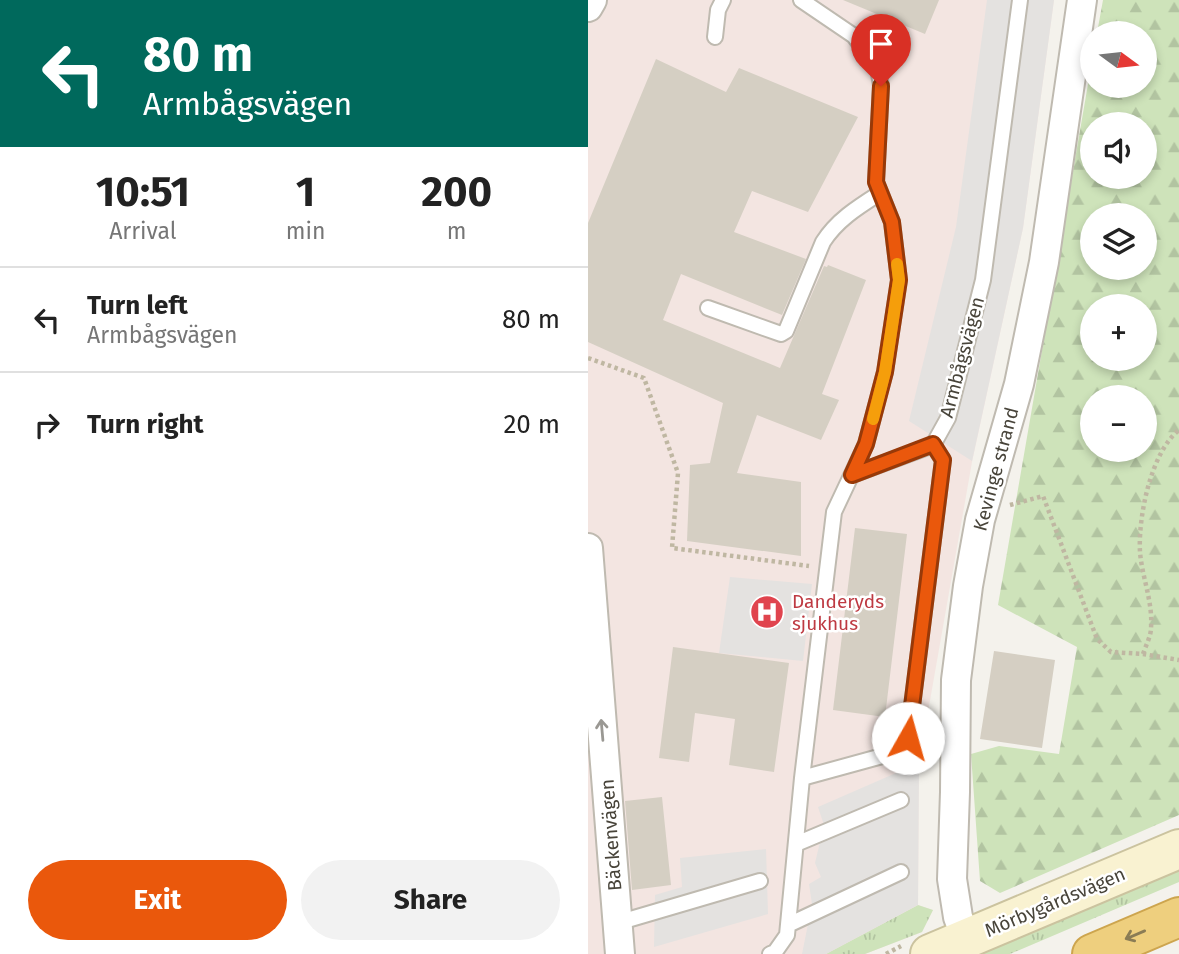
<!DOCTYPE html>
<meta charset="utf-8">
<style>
body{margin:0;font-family:"Fira Sans",sans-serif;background:#f2f2f2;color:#222;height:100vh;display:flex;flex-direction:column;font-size:26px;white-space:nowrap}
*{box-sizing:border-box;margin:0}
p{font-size:23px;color:#767676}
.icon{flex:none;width:38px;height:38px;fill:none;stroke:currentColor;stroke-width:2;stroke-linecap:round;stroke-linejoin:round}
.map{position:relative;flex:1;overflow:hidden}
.side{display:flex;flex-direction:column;background:#fff;width:588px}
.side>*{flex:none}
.banner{background:#00695c;color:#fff;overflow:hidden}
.needle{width:46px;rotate:105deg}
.tools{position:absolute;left:492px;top:21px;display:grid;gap:14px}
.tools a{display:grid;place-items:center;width:77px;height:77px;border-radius:50%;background:#fff;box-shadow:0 4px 10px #0003;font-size:35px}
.pin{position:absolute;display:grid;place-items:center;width:60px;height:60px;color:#fff;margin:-72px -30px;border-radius:50% 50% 50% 0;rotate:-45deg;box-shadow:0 0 7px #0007}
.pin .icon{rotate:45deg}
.me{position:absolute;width:77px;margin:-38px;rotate:7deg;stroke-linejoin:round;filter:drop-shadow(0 0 5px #0008)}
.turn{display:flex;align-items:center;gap:24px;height:147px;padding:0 28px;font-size:32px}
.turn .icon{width:91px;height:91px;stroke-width:2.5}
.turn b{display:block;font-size:49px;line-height:60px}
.eta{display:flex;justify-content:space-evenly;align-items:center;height:119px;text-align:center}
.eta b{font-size:42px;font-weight:700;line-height:49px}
.button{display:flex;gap:14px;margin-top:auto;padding:14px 28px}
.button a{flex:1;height:80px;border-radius:42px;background:#ea580c;color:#fff;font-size:28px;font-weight:700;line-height:80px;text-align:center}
.button a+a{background:#f2f2f2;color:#222}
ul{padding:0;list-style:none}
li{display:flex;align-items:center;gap:21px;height:105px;padding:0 28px;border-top:2px solid #e0e0e0}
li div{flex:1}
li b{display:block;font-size:26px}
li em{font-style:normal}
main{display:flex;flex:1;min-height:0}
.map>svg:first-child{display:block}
.medical{fill:#f3e5e1}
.grass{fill:url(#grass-tufts)}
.forest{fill:url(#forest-firs);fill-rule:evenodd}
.parking{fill:#e4e2e0}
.building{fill:#d5cfc3}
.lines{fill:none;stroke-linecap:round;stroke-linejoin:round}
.lane-casing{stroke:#bfbab0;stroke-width:18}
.street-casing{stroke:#bfbab0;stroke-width:32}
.secondary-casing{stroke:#cbc39f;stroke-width:42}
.highway-casing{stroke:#cda54e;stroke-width:42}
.path{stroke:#bfb7a2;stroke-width:4.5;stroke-dasharray:3.5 3.5;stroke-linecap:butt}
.lane{stroke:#fff;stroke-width:14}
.street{stroke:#fff;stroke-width:28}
.secondary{stroke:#f9f2d1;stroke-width:38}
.highway{stroke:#eecf7e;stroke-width:38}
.oneway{stroke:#9a9893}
.oneway2{stroke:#8a7c55}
.route-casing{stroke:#983908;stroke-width:18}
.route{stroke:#ea580c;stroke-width:12}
.slow{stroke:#f59e0b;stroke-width:12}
.labels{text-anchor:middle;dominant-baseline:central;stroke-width:5;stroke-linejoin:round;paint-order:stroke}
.street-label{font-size:19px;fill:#48443a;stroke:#fff}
.health-label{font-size:19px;fill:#be3a42;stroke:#fff;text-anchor:start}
</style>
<main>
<section class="side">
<div class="banner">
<div class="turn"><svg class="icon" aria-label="left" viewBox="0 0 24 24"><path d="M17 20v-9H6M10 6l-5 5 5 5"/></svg><div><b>80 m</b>Armbågsvägen</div></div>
</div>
<div class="eta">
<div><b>10:51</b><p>Arrival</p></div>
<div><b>1</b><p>min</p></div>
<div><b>200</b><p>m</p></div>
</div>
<ul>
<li><svg class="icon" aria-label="left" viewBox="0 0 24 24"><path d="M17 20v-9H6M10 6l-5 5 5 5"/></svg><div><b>Turn left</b><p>Armbågsvägen</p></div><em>80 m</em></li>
<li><svg class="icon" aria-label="right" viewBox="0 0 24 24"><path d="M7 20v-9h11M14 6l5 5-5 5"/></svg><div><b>Turn right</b></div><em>20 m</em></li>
</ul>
<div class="button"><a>Exit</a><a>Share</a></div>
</section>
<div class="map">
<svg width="591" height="954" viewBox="0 0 591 954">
<defs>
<pattern id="grass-tufts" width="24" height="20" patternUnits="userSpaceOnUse" patternTransform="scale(1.75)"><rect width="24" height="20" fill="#cee3ba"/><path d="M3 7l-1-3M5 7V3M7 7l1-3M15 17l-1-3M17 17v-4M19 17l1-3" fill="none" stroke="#b2c4a1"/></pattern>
<pattern id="forest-firs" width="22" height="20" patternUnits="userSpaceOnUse" patternTransform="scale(1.75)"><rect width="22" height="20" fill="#cee3ba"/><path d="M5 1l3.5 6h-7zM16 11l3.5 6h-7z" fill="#b2c4a1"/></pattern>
</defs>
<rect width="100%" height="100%" fill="#f4f2ec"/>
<path class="medical" d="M0,0H466L435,228L384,462L331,763L330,905L345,910L334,932L277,954H0Z"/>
<path class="grass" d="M591,866V882L422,954H378Z
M330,905L345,910L334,932L277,954H238Z"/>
<path class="forest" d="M515,0H591V815L412,893L392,881L383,754L411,746L471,754L489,647L410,605L504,61V86H556V33H509ZM504,124H556V177H504ZM504,215H556V268H504ZM504,306H556V359H504ZM504,397H556V450H504Z"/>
<path class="parking" d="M399,0H466L435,228L384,461L321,421L368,227Z
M142,577L224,584L215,661L131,653Z
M331,763L330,905L238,954H214L224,904L221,884L233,877L227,863L236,825L230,807Z
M178,849L180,914L66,947L67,895L94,887L92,858Z"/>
<path class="building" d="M255,0H351L337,34Z
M68,59L138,92L151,68L270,117L220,212L164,191L146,232L218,259L194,315L93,274L75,320L192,368L236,266L239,267L240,265L278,280L234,394L251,400L233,440L169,415L149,473L213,482V556L99,541L102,465L122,463L135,403L0,342V223Z
M267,528L319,534L297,717L245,710Z
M85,647L201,663L186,772L141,765L147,719L107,713L101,762L71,758Z
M406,651L467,660L454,748L392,739Z
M74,797L83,885L44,890L37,801Z"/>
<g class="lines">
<g class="lane-casing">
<path id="lane" d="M127,37L130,10L135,0
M120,308L193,334L198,331L235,242C249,220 270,207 292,193
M264,475L345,445L360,418L395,280L432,0
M214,778L298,755L320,738L355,460L345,445
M208,844L313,800
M29,923L172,881
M200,925L313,872
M182,954L187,952L199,935L214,778L246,512L278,444L297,372L311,280L304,222L288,182L293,86L290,68L266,36L213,0"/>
</g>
<g class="street-casing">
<path id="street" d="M0,7L4,0
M0,548L32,954
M378,939L370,917L364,879L367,792L368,680L380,586L392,520L431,384L456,262L494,0"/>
</g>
<g class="secondary-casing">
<path id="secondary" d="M342,954L591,849"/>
</g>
<g class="highway-casing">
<path id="highway" d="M504,954L591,917"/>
</g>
<path class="path" d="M0,358L56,378L90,473L84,548L221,566
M422,505L455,496L509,639L523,652L555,654L591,660
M555,654C558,645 563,636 563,628C565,602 554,577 552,552C550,517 563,452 591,430
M298,954L313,946"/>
<use href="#lane" class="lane"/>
<use href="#street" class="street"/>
<use href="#secondary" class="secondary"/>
<use href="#highway" class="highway"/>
</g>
<defs><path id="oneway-shaft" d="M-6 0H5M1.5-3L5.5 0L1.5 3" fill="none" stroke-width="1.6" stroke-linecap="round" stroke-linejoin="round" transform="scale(1.75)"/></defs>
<use class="oneway" href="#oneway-shaft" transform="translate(14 730) rotate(-95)"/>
<use class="oneway2" href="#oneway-shaft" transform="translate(547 935) rotate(157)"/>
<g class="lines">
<g class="route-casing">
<path id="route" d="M293,86L288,182L304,222L311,280L297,372L278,444L264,475L345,444L355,460L320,738"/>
</g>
<use href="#route" class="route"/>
<path class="slow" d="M285,419L297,372L311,280L309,264"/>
</g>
<defs>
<g id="hospital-disc" transform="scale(1.75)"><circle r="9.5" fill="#e0444e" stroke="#fff"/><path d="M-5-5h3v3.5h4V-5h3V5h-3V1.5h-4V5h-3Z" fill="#fff"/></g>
</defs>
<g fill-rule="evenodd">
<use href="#hospital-disc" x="179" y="612"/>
</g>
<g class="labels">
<g class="street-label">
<text transform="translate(374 357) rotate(-75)">Armbågsvägen</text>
<text transform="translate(408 469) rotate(-75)">Kevinge strand</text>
<text transform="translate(23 835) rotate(-94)">Bäckenvägen</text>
<text transform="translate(467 902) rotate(-23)">Mörbygårdsvägen</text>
</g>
<g class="health-label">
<text x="204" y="601">Danderyds<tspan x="204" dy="22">sjukhus</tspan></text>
</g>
</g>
</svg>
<div class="tools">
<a><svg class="needle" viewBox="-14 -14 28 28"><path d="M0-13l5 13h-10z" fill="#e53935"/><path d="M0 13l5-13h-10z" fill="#767676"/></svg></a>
<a><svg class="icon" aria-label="sound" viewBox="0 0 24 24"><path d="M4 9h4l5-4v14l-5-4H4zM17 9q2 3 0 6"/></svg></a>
<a><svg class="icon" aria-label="layers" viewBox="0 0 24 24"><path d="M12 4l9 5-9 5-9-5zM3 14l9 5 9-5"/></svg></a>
<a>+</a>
<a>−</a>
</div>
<div class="pin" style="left:293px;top:86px;background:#d93025"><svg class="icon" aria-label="arrive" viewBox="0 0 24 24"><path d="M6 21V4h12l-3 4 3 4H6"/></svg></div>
<svg class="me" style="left:320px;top:738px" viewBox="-20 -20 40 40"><circle r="19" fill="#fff"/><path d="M0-13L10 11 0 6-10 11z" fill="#ea580c"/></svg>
</div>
</main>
